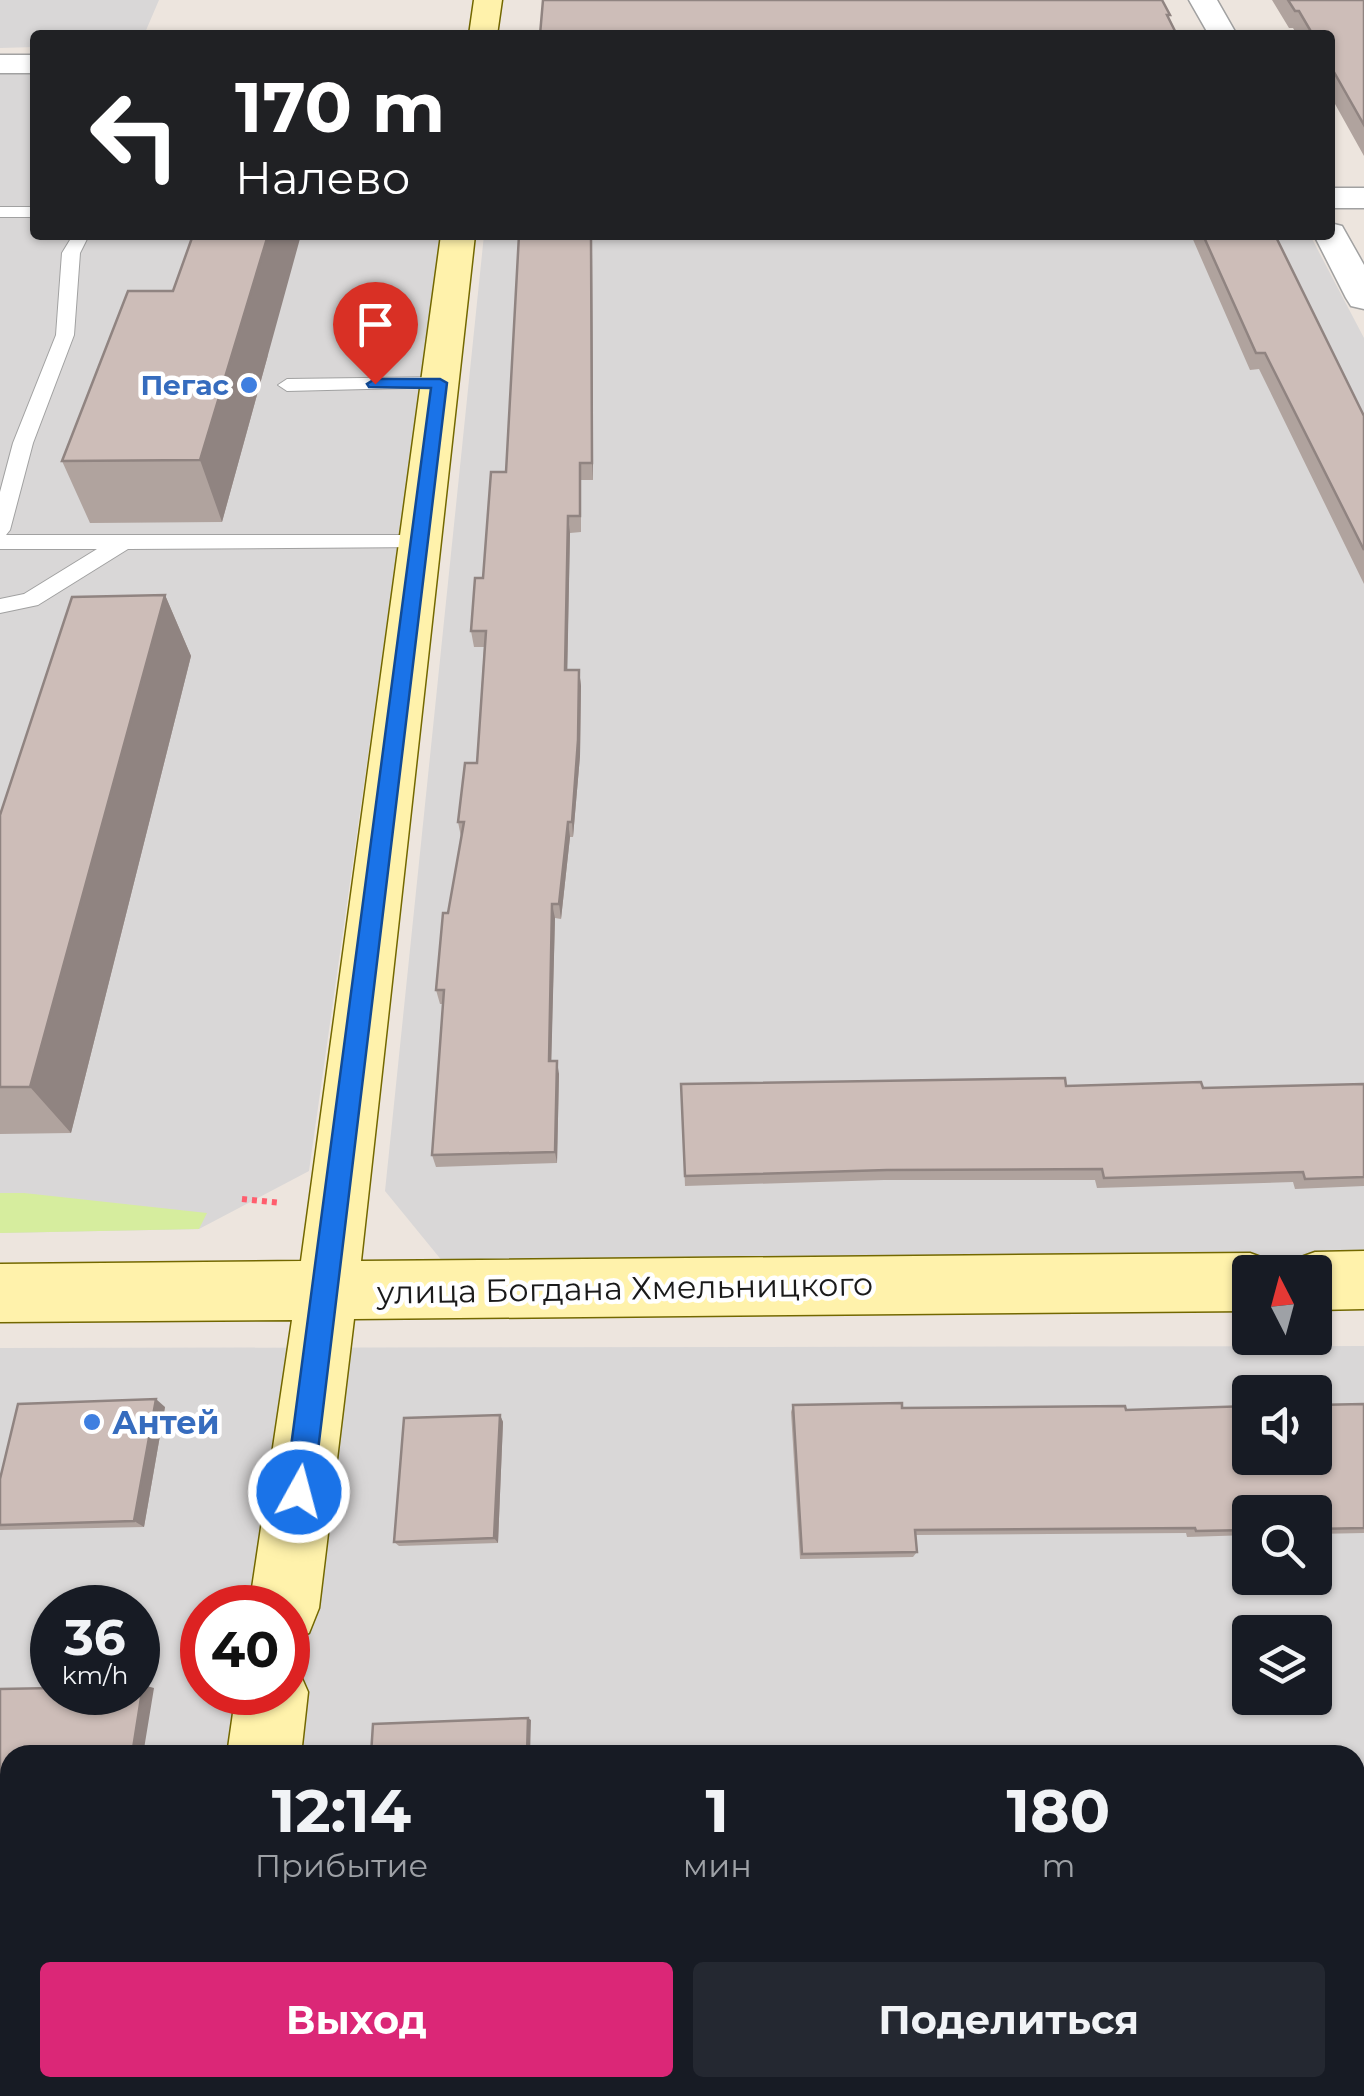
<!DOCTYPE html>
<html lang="ru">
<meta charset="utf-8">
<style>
body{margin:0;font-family:Montserrat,sans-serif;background:#242831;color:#f1f3f6;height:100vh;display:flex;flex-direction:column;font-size:38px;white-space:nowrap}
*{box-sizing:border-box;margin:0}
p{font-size:32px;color:#9ea1a6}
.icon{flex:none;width:55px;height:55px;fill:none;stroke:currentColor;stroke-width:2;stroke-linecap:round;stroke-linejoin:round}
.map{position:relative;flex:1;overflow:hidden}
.drawer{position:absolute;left:0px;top:1745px;width:1365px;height:352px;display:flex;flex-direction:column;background:#171b24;border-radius:30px 30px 0 0;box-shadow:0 2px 8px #0004}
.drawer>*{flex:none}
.top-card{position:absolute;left:30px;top:30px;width:1305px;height:210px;border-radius:10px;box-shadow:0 2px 8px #0004;background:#202124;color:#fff;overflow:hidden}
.needle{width:65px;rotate:354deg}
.fabs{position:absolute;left:1232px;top:1255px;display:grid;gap:20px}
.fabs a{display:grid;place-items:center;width:100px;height:100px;border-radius:10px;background:#171b24;box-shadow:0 2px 8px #0004;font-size:50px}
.speed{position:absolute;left:30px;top:1585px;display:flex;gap:20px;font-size:50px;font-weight:700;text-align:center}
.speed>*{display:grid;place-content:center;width:130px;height:130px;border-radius:50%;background:#171b24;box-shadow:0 2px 8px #0004;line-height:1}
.speed small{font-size:25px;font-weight:400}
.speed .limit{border:15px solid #d22;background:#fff;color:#111}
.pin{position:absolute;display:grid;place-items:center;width:85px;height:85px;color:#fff;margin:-102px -42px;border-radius:50% 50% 50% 0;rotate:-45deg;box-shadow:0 0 10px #0007}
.pin .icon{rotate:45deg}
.me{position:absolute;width:110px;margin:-55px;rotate:7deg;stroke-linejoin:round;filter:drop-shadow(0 0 8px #0008)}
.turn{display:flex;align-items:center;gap:35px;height:210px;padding:0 40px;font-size:45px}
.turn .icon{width:130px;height:130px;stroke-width:2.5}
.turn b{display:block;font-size:70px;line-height:85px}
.eta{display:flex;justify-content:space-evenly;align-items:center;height:170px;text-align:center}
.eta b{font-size:60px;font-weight:700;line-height:70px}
.primary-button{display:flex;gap:20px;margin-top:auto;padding:20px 40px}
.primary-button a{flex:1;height:115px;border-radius:10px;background:#db2777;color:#fff;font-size:40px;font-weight:700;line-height:115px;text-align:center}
.primary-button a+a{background:#242831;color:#f1f3f6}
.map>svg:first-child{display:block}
.residential{fill:#d9d7d7;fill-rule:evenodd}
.grass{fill:#d6ed9e}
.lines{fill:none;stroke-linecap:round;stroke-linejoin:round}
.lane-casing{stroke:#a1a1a1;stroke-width:2}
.street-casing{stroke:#a1a1a1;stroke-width:3}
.secondary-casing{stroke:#736800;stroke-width:3}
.path{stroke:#ff5e6e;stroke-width:6;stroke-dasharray:5 5;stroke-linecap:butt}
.lane{fill:#fff;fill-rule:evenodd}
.street{fill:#fff;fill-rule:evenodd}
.secondary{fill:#fff2ab;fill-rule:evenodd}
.wall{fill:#b0a39e}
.shaded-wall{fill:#908481}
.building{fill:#cdbdb8;stroke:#908481;stroke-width:2.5}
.route{fill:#1a73e8;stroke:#114b97;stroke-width:2.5}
.shop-dot{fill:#3f7fe0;stroke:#fff;stroke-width:4}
.labels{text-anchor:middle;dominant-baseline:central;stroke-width:9;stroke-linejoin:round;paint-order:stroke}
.far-shop-label{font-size:28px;font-weight:bold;fill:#366cbe;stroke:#fff;text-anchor:end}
.street-label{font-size:32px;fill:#1a1a1a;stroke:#fff}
.shop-label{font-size:32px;font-weight:bold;fill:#366cbe;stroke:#fff;text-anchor:start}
</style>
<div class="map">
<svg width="1364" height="2096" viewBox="0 0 1364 2096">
<rect width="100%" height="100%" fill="#ede5de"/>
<path class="residential" d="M0,0H159L144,35H35V47L0,48Z
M0,69H35V235H442L309,1171L199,1229L0,1233Z
M484,235H1310L1364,338V1261L452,1273L385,1191Z
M1364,1346V2096H0V1348ZM1250,1392H1315V1458H1250ZM1250,1512H1315V1578H1250ZM52,1608H138V1692H52ZM202,1608H288V1692H202ZM1250,1632H1315V1698H1250ZM10,1755H1355V2088H10Z"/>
<path class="grass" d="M0,1193H24L207,1213L199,1229L0,1233Z"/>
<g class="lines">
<g class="lane-casing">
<path id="lane" d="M0,207H35V217H0Z
M73,235H89L80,253L74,335L33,443L10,530L6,535H420L427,537L430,542L427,547L128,549L38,605L0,613V599L24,594L97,549H0V492L13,443L56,335L62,253Z
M440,377L447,379V387L287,391L278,385L287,379Z"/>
</g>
<g class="street-casing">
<path id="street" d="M1189,0H1217L1237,35H1209Z
M0,55H35V73H0Z
M1330,188H1364V208H1330Z
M1330,223L1342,226L1364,265V309L1351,306L1346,298L1314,235H1330Z"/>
</g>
<g class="secondary-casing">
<path id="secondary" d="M474,0H502L497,35H469Z
M441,235H475L361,1261L1250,1253L1272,1261L1276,1272H1250V1311L354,1319L319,1608L309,1633L288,1641V1608H249L292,1320L0,1322V1264L301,1261Z
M1364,1251V1309L1315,1310V1272H1288L1293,1260L1315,1252Z
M288,1663L297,1667L308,1692L301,1755H227L236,1692H288Z
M179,2088H261L260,2096H178Z"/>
</g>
<path class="path" d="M242,1199L281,1203"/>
<use href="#lane" class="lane"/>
<use href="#street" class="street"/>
<use href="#secondary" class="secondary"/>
</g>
<path class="wall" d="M1272,0H1364V156L1330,95V35H1297L1293,28H1289Z
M1191,235H1275L1364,416V584L1259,369L1250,370Z
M592,250L593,480H581V532L570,533L567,670H579L581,686L580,756L573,837H570L561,919L555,918L551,1061L559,1074L557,1163L436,1167L432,1155L443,1004H440L436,990L461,837L458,822L477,763L484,647H474L471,631L506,472Z
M268,355L222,522L90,523L62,461Z
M165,595L191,656L71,1133L0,1134V815Z
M681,1084L1203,1088L1364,1084V1186L1295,1189L1293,1182L1097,1188L1095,1180H884L685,1186Z
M1364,1404V1533L1315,1534V1512H1250V1535L1187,1537L1186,1533L915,1535L917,1552L913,1557L800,1559L791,1412L793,1405L902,1408L1126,1410Z
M165,1407L144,1527L0,1530V1479Z
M500,1415L503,1422L498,1543L399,1546L394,1542Z
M10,2044V2088H77L76,2096H0V2045Z"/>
<path class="shaded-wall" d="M268,235H301L222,522L200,460Z
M591,235L592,250L593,480L592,463Z
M568,516L570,533L567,686L565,670Z
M165,595L191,656L71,1133L30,1087Z
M579,670L581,686L580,756L573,837L572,822Z
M568,822L570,837L561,919L559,904Z
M552,904L555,918L551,1074L549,1061Z
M557,1061L559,1074L557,1163L555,1152Z
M156,1399L165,1407L144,1527L134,1521Z
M500,1415L503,1422L498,1543L494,1538Z
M143,1685L154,1688L143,1755H132Z
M528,1718L531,1720L530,1755H527Z
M65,2088H77L76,2096H63Z
M483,2088H490L489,2096H482Z"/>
<path class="building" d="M543,0H1162L1170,15H1167L1177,35H540Z
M1288,0H1364V125L1330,65V35H1313L1299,11H1295Z
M193,235H268L200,460L62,461L128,291H173Z
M519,235H591L592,463H580V516H568L565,670H579L578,740L572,822H568L559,904H552L549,1061H557L555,1152L432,1155L444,990H436L443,913H448L464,822H458L465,763H477L486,631H471L475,578H483L491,472H506Z
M1203,235H1275L1364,416V550L1265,353H1256Z
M165,595L30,1087H0V815L72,597Z
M1065,1078L1066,1086L1201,1082L1203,1088L1364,1084V1177L1305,1179L1303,1172L1104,1178L1102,1169L887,1170L685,1176L681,1084Z
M156,1399L134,1521L0,1525V1479L18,1404Z
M902,1403V1408L1125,1406L1126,1410L1250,1406V1458H1315V1405L1364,1404V1528L1315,1529V1512H1250V1530L1196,1531L1195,1528L915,1530L917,1552L802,1554L793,1405Z
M500,1415L494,1538L394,1542L404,1418Z
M138,1685H143L132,1755H10V1841H0V1689L52,1688V1692H138Z
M528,1718L527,1755H371L373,1724Z
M0,2049H10V2088H65L63,2096H0Z
M336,2088H483L482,2096H335Z"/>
<path class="route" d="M375,379H440L447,383L313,1492L309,1502L299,1506L289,1502L285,1492L431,388L369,387L367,384Z"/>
<g class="shop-dot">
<circle cx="249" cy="385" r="10"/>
<circle cx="92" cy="1422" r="10"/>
</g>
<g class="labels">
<g class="far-shop-label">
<text x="229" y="385">Пегас</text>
</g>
<g class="street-label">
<text transform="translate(625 1288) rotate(-1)">улица Богдана Хмельницкого</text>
</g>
<g class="shop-label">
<text x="112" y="1422">Антей</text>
</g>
</g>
</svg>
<div class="fabs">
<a><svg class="needle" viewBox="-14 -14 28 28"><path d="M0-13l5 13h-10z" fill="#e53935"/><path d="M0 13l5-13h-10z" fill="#9ea1a6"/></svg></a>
<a><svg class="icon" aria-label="sound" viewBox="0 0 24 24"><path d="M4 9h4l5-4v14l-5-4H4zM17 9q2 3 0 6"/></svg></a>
<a><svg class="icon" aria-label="search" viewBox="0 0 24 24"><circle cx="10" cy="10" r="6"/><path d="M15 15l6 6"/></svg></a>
<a><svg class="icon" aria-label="layers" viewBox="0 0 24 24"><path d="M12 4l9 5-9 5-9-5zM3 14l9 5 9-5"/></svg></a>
</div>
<div class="speed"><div>36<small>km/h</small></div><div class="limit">40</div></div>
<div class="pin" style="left:375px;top:384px;background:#d93025"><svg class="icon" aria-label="arrive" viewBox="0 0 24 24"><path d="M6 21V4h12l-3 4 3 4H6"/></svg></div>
<svg class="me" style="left:299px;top:1492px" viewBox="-20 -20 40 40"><circle r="17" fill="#1a73e8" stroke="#fff" stroke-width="3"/><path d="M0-11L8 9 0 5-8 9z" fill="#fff"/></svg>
<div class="top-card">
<div class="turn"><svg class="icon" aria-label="left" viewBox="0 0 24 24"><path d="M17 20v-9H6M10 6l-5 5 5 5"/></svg><div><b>170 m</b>Налево</div></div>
</div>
<section class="drawer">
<div class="eta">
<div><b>12:14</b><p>Прибытие</p></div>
<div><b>1</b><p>мин</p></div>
<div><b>180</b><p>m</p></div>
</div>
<div class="primary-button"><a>Выход</a><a>Поделиться</a></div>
</section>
</div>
